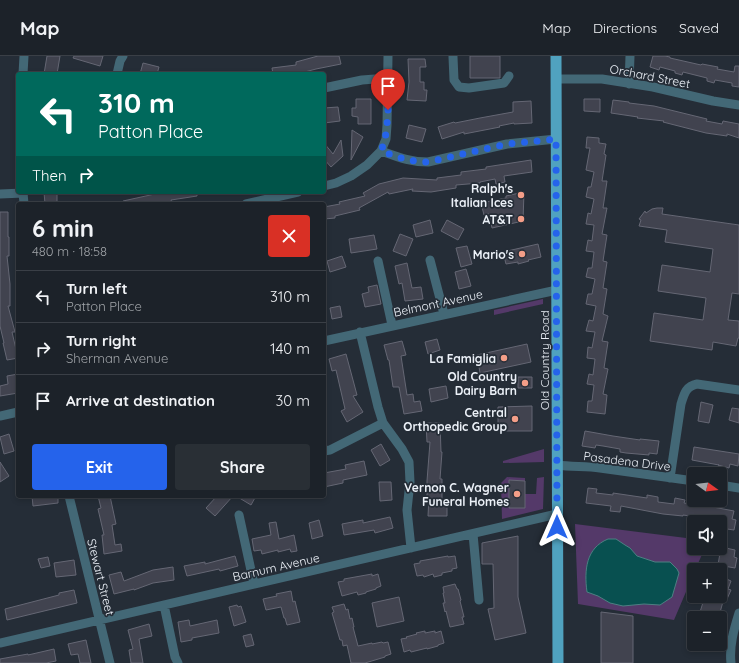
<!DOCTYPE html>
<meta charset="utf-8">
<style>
body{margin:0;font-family:Quicksand,sans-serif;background:#292f35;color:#f1f3f6;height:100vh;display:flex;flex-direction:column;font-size:15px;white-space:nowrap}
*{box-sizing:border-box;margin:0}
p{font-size:13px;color:#a0a4a8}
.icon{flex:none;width:22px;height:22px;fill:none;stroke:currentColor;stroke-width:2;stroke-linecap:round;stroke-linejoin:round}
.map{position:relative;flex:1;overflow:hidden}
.drawer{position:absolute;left:16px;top:146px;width:310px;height:296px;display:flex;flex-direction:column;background:#1c2229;border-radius:4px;box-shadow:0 2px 6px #0003,0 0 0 1px #3a3f46}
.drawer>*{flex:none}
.banner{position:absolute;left:16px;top:16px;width:310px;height:122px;border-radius:4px;box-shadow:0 2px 6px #0003,0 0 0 1px #3a3f46;background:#00695c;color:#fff;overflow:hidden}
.needle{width:26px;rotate:105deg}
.fabs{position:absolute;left:687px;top:411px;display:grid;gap:8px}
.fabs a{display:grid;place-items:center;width:40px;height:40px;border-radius:4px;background:#1c2229;box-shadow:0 2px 6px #0003,0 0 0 1px #3a3f46;font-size:20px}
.pin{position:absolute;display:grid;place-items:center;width:34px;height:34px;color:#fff;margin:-41px -17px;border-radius:50% 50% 50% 0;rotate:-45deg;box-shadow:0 0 4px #0007}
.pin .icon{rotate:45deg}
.me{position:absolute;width:44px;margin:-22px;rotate:0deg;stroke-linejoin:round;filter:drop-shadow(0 0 3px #0008)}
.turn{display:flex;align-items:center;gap:14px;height:84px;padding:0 16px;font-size:18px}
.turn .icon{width:52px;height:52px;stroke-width:2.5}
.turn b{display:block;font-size:28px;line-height:34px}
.then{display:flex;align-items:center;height:38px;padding:0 16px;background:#0003;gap:8px;font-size:15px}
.round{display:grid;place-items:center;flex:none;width:42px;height:42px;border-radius:4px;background:#292f35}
.head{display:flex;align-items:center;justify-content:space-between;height:68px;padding:0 16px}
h1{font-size:24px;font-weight:700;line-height:30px}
.primary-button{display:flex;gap:8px;margin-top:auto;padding:8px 16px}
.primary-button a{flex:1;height:46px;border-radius:4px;background:#2563eb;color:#fff;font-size:16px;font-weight:700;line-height:46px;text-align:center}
.primary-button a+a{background:#292f35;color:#f1f3f6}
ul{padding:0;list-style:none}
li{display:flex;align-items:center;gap:12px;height:52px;padding:0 16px;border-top:1px solid #3a3f46}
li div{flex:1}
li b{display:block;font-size:15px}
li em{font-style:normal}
header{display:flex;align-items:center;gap:24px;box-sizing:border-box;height:56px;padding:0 20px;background:#1c2229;border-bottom:1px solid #3a3f46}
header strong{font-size:19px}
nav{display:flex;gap:22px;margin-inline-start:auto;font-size:14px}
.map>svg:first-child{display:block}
.green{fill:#543969}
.water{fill:#085050;stroke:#4c8082}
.building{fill:#41434f;stroke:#656774}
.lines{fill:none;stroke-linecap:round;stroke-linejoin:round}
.minor{stroke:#436876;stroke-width:9}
.major{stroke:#50a2bf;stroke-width:11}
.route{stroke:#2563eb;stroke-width:7;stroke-dasharray:0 12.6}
.poi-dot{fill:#f49e88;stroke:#252d37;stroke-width:1.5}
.labels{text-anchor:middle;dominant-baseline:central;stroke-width:3.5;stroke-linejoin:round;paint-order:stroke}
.street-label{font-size:12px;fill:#ecf1f8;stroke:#252d37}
.poi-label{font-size:12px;font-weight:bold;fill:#ecf1f8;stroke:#252d37;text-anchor:end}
</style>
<header>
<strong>Map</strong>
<nav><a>Map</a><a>Directions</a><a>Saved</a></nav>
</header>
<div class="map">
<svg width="739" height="607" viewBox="0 0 739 607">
<rect width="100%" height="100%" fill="#252d37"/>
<path class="green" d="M543,243V248L494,259V254Z
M544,393V406L503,407V405Z
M507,421L525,422V425H509V452H525V438H536L537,422L544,421L543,453L502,463L501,427Z
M575,468L694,483V492H705L695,514H694V517L674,564L578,548Z"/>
<path class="water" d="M608,483H616L625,489L630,492L637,500L655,506H670L677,513L679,517L672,541L660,549L644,548L623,550L610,547L598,540L587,536C584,514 586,492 608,483Z"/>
<path class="building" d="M47,0H60L57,18H44Z
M74,0H103L100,10L73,2Z
M318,0H339L341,8L316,13L297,18H273L272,12L296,9V6Z
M470,0H500V22H470Z
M653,0H665L670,1V2L701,9L702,8L718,11L717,13L734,16L735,10H739V31L732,30V27L715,24L714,27L707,25V22L683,16L682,19L675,17V15L660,11L659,14L650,11Z
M408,3H425L426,11H420V26H424V34H427L426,45L407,44L409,26Z
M143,7L159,11L157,18H140Z
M356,43H371V68H358V61L352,60V52H356Z
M584,43H600V56L584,55Z
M613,44L629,46V47L654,50L707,63L706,65L722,68L723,65L739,68V82L727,78V80L706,77L663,66L664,65L637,62L638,61L611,57Z
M531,45L532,67L514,68V67L499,70L500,71L464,78V76L442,83L438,71L454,66L455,67L480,62L513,56V46Z
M338,51L340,65L324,67V52Z
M409,69L426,73L422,86L406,82Z
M352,74L363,81L351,104Z
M587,81L599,82V87L606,88L604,98L606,99L602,125H607L603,152H607L602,178L607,179L603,205L607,206L603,232L607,233L603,258L608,260L602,285L608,286L604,312L608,313L603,338L607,339L605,358L587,356L588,345H592L594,329L587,328L589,318L593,319L595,303L587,302L588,291L592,292L595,276L586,275L589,264L593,265L596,250L586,248L588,238H592L595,223L586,221L588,212H592L594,196L586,195L588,184L592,185L594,169L586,168L588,157L591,158L594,143L586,141L588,131H591L594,116L586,114L590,92H586Z
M341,84L343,100L331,111L324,103V87L333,98Z
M531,104L532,116L504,120L505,126L496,128L495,123L480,126V127L456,129V132L431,136L412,135L413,133L389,138L388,136L359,152L360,154L335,160V162L324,163V151L340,148L339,146L365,140L363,137L379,128L403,122L437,124V122L461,119V116L486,113V111Z
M44,136H57V148H45Z
M164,136H197V140L171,144L172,147L168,148H124L123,145Z
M524,136L523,165L492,172L489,158L484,159L481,147L506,142V140Z
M657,152H663L662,158L739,169V238L732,237L728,264L739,265V282H738L736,290L713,286L712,294L650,285L654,257L703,264L706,242L658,235L662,209L710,216L713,193L665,186L667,174L639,170L641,164L639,163L645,155L646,157L652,153Z
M0,156H8V181H9V200H7L10,228V250H8L15,276H12L18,302L7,304L3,287H4L0,270Z
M430,164L433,177L416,181L413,169Z
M447,164L464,173L458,184L441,175Z
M400,178L413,183L406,200L393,195Z
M374,179L377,193L351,197L349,183Z
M538,188L541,201L528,204L529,205L518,208V206L506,208L503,196Z
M467,190L472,208L461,211L456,192Z
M342,200L346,211L330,216L327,205Z
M407,207L412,232L421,231L423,243L405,245L402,227L399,228L395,210Z
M466,213L471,230L459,233L455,216Z
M377,229L381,248L365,251L362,238L369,236L368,231Z
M340,250L342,261L332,263L330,252Z
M437,283L440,294L428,298L425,286Z
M402,285L406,299L401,300L407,339L413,338L414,346L420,345L422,355L404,358L399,331H393L389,304H388L384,289Z
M527,288L531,306L480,317L477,299Z
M346,298L357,339L353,340L363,356L347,366L341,355L345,353L336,314L332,315L329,303Z
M18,318V337L0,340V330L8,328L7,320Z
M518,321H532V332H518Z
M446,330L448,342L431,346L429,333Z
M701,346L713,349L709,367L698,365Z
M532,350V375H498V351Z
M732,352L739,353V367L729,364Z
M426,367H440L441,396H442L440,423H442V447H447V460H428L429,441H427V425L430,386H427Z
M585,375L613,380L640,384V383L659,385L657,398L649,397V399L626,397L620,396V393L603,390L596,389L595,392L582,390Z
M9,378L14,395L4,398L0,381Z
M381,388L390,404L380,410L371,394Z
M694,391L739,398L738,410L730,408L729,412L718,409H719L692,404Z
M364,405L367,419L343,424V427L324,431V417L346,413L345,409Z
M0,406L9,420L0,426Z
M509,424L525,425V452H509Z
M379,426H391L392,444L380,445Z
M588,432L597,433L596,437L613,439V437L647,442V439L658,441V446L674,448L675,442L685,444L684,447L703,450L704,447L714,448L713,451L734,455L732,463L736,464L734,474L720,472V464L683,459V460L663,458L621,450L620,456L610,455L611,450L586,447Z
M32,440H58V447L33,450Z
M98,440H110L116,468L112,469L115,489L121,488L122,495L104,498L102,479H104L98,453L101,452Z
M217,440H233L215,460L206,452Z
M236,440H256L251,449Z
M390,461L393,472L375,477L374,474L344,479L342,468L363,464V467Z
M319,464L323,480L312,483L309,467Z
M276,466L279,483L294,479L297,495L291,496L290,493L278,496V494L262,498L261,494L254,495L252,483L271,479L269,467Z
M518,480V541L526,577L495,584L488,553L494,552L493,508H482V487Z
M721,491L735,494L734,501L737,502L735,512L718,509Z
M235,500L238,510L220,515L219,513L187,520L184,510L205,506V508Z
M448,500V501L455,500L457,512L452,513V515L442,517V519L434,521L433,518L424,521L423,519L417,520L414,508L420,507V505Z
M48,501L50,510L41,512L38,503Z
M74,504L76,519L56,521L54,507Z
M173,511L174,524L153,527L134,534V533L114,538L109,519L121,516L124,525L153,514Z
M372,518V520L378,518L381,530L376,532V533L366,536V537L358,539L357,536L342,540L338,526L344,525V523Z
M720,520L731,525L728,533L731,534L727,543L724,542L719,560L716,559L715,562H703L704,557L700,556L705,540H720Z
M455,528L457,533H458L461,544L460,545L464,561H462L464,568L450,571L446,555L445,556L443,547H445L443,537H444L443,531Z
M74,534L77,547L7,564L5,553L59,539V537Z
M291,535L293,546L295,545L300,566L287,569L285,562H284L281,551L266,554L263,543L277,540L276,538Z
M399,541L404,565L377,571L372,547Z
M344,548L346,554L348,553L350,563L352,562L354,571H353L358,590L372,587V588L382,586L383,587L388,586L391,598L385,600V601L365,607H351L347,589L343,590L342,584H340L332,557L334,556L332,551Z
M237,549L238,551L241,550L246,566L234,570L229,551Z
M601,556L633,560V607H601Z
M189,564L190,570L217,564L219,577L192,582V584L181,586L178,566Z
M149,568L152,580L139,583L143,607H131L129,594L133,593L128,574Z
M425,575V577L435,575V577L441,575L444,587L438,589V590L427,593V592L411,596L410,594L404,596L401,583L407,582L406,581L417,578L416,577Z
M251,578L254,589L246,591L243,580Z
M86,584L91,607H80L78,598L71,599L68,588Z
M54,593L56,605L46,607H0V603L28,598V599Z"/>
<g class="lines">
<path class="minor" d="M453,0V1L454,24L459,31L469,32L504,27L509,20
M23,18L24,0
M117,18L120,5L123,0
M556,23H602L653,31L713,45L739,49
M629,28L630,0
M324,32L362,24L388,22
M381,95C398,101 410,106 428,106L507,88L556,83
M324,130L336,127L351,120L367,109L381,95L386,83L387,69L388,0
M23,136L24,148
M0,138L23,137
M246,148L298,136
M430,204L444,258
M378,205L392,269
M360,276L378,351L383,367L402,393L409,406L410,426L407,454L411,492
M324,285L557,234
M0,360L18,356
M324,395L330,394L383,367
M557,409C572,411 586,410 600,412L694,425
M670,422L681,348C684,338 686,330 697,328L739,334
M720,429L739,432
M69,440L110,607
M239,459L254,528
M473,478L479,544
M164,549L175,601L178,607
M0,587L557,458
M731,607C729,590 734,573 739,557"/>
<path class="major" d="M556,0L558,607"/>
</g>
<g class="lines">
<path class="route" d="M388,54C387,69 387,80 381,95C398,101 410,106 428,106L507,88L556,83L557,471"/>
</g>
<g class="poi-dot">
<circle cx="521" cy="139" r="4"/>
<circle cx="521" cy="163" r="4"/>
<circle cx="522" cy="198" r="4"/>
<circle cx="504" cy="302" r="4"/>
<circle cx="525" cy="327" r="4"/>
<circle cx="515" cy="363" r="4"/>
<circle cx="517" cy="438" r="4"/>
</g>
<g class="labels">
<g class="street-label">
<text transform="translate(650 20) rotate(11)">Orchard Street</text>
<text transform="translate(438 247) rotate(-12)">Belmont Avenue</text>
<text transform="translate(544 304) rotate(-90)">Old Country Road</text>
<text transform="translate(627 405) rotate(7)">Pasadena Drive</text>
<text transform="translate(276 511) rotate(-13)">Barnum Avenue</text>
<text transform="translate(101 521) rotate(76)">Stewart Street</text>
</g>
<g class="poi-label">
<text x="513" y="132">Ralph's<tspan x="513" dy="14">Italian Ices</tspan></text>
<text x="513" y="163">AT&amp;T</text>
<text x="514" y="198">Mario's</text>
<text x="496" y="302">La Famiglia</text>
<text x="517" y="320">Old Country<tspan x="517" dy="14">Dairy Barn</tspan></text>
<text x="507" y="356">Central<tspan x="507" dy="14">Orthopedic Group</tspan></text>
<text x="509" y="431">Vernon C. Wagner<tspan x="509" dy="14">Funeral Homes</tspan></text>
</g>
</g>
</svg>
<div class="fabs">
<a><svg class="needle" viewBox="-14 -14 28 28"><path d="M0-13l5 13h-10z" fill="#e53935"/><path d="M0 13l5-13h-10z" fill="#a0a4a8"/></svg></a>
<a><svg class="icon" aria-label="sound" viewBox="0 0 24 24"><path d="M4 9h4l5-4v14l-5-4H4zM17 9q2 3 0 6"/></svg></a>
<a>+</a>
<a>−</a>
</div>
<div class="pin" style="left:388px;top:54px;background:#d93025"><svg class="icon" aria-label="arrive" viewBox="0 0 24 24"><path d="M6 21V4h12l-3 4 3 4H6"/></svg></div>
<svg class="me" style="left:557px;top:471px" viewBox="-20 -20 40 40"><path d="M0-17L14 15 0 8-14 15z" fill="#2563eb" stroke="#fff" stroke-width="4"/></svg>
<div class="banner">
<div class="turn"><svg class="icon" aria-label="left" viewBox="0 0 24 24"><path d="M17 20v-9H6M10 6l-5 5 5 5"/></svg><div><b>310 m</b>Patton Place</div></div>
<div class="then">Then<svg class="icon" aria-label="right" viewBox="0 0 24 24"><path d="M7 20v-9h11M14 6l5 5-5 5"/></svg></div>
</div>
<section class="drawer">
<div class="head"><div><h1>6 min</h1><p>480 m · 18:58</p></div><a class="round" style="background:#d93025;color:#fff"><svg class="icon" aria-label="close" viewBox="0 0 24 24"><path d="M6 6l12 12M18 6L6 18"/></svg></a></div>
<ul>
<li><svg class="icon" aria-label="left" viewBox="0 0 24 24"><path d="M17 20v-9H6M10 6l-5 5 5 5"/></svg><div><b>Turn left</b><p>Patton Place</p></div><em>310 m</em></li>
<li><svg class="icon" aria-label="right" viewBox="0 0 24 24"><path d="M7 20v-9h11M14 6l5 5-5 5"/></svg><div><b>Turn right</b><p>Sherman Avenue</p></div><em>140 m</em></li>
<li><svg class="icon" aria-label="arrive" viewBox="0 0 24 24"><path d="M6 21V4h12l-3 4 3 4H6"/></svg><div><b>Arrive at destination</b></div><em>30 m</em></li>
</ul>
<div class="primary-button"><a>Exit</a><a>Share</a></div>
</section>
</div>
